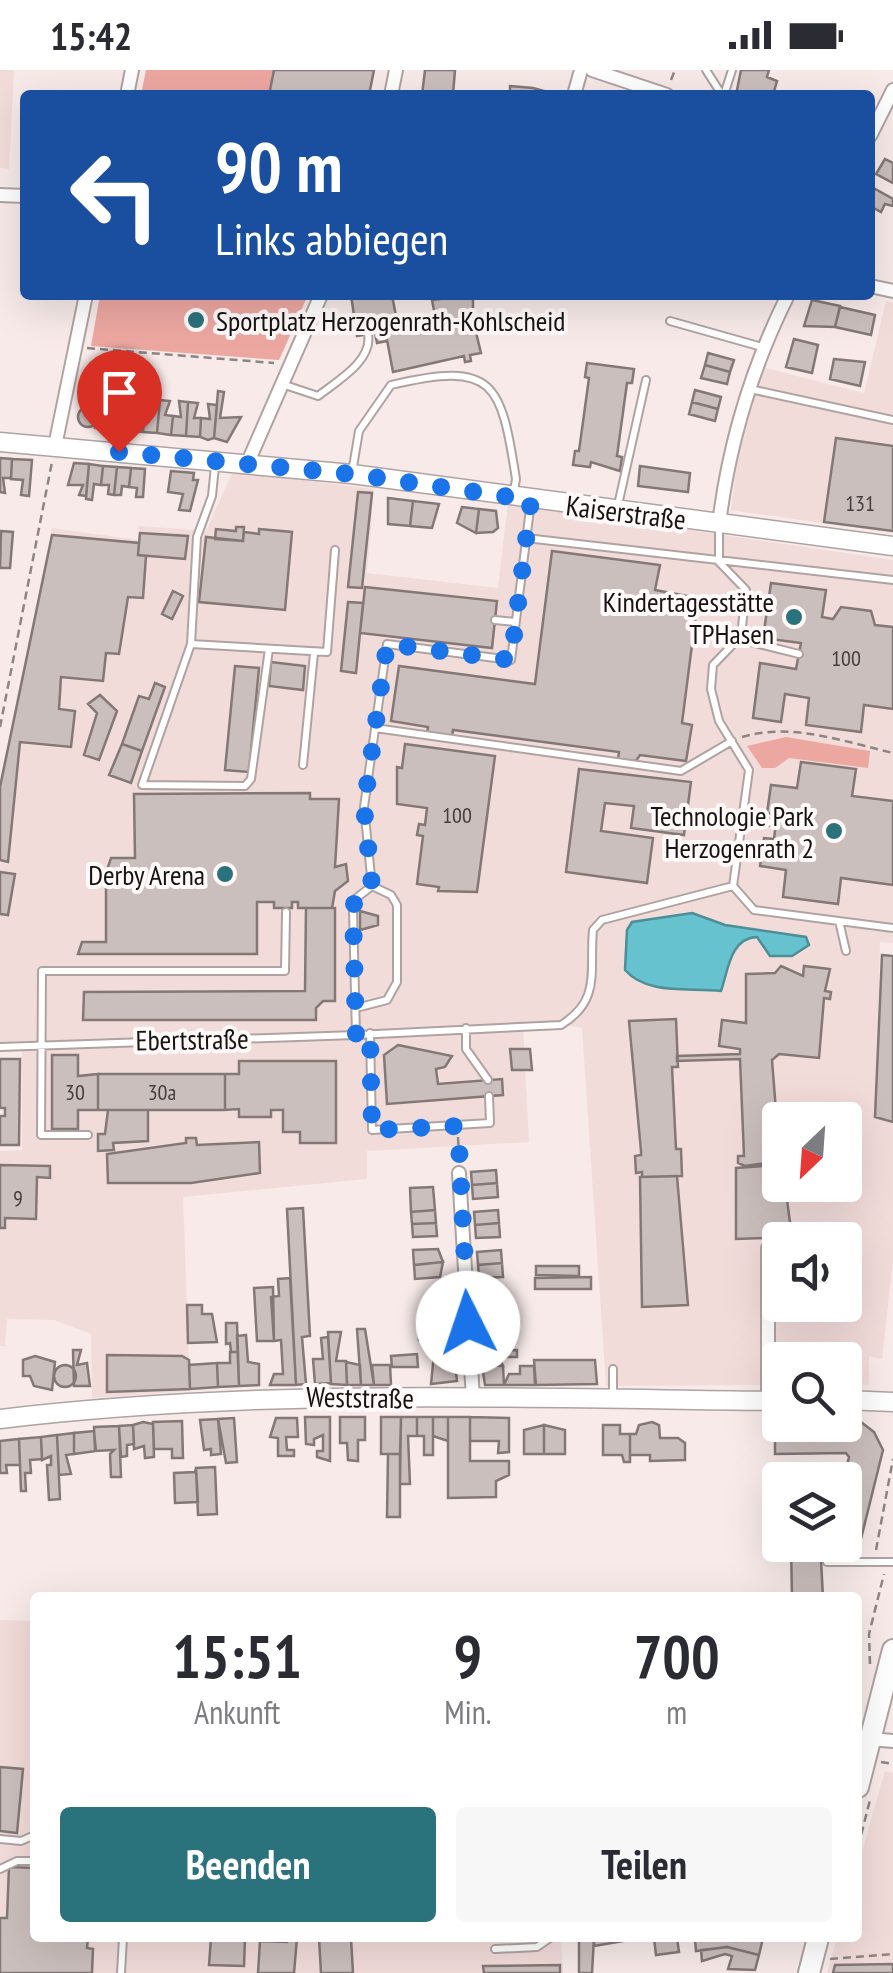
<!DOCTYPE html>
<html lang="de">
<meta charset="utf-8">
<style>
body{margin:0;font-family:"PT Sans Narrow",sans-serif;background:#f7f7f7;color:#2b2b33;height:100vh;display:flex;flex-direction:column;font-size:38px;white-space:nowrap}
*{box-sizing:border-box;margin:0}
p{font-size:32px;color:#7c7c81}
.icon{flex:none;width:55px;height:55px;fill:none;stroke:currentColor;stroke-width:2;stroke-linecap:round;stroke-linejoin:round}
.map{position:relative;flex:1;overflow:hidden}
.side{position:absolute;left:30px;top:1522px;width:832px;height:350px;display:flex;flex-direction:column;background:#fff;border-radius:10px;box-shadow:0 10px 40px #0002}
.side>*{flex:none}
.guide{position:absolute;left:20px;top:20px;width:855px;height:210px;border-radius:10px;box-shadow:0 10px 40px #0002;background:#1a4fa0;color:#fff;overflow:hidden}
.needle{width:65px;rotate:205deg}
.tools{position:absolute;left:762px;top:1032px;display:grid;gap:20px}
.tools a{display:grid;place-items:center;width:100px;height:100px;border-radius:10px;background:#fff;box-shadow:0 10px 40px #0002;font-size:50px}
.pin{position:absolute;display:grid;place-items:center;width:85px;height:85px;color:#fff;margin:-102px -42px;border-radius:50% 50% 50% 0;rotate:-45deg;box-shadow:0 0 10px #0007}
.pin .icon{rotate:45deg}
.me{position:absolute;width:110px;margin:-55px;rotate:356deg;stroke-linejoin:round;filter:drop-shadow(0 0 8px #0008)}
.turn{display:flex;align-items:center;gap:35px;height:210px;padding:0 30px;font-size:45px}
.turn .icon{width:130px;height:130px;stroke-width:2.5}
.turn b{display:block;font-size:70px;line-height:85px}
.eta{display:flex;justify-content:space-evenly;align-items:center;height:170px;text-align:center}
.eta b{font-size:60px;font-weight:600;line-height:70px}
.button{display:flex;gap:20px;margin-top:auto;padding:20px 30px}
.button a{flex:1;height:115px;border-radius:10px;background:#2a727c;color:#fff;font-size:40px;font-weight:600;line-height:115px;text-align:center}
.button a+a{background:#f7f7f7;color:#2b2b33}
.status{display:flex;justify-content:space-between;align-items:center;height:70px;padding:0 50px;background:#fff;direction:ltr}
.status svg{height:28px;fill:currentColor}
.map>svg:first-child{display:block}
.built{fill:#f2dcda;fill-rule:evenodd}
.green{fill:#eda7a1}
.water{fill:#66c2cf;stroke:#4e8e97;stroke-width:2.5}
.building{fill:#cbbfbd;stroke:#847877;stroke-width:2.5}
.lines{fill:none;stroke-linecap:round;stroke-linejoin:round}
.lane-casing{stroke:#afa3a2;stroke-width:10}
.street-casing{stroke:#afa3a2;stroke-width:16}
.secondary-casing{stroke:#afa3a2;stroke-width:21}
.primary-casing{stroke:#afa3a2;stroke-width:24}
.path{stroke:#8d8584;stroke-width:2.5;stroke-dasharray:8 5;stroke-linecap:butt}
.lane{stroke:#fff;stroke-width:6}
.street{stroke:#fff;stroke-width:12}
.secondary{stroke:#fff;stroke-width:18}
.primary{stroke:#fff;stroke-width:20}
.route{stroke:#1a73e8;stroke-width:18;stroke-dasharray:0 32.4}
.poi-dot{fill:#2a727c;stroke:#fffaf9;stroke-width:4}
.labels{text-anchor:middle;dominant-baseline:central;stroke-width:8;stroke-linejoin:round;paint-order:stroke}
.number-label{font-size:22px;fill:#443e3e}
.poi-label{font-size:28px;fill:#171313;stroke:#fffaf9;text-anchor:end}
.street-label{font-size:28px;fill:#171313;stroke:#fffaf9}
</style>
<div class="status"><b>15:42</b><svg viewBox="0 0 49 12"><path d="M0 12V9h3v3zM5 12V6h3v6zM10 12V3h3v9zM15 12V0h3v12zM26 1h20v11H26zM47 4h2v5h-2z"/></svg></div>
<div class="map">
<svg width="893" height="1903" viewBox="0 0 893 1903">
<rect width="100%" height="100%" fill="#f7eae9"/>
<path class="built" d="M0,0H14L9,99L0,98Z
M886,231L893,233V463L731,440L739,376L762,297L864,323Z
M233,401L374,419L367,503L498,518L508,433L893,490V873L880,872L878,956L893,961V1191L882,1289L869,1286V1315H845V1290H780V1315L606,1316L582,958L549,952L523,954L529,1072L367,1081V1109L183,1127L190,1321L92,1328L91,1264L54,1250L7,1249L5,1276H0V1081L22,1080V972H0V710L52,458L138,470L139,456L206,461ZM780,1050H845V1115H780ZM780,1170H845V1235H780Z
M0,1550L35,1551V1868H561L563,1903H0Z
M885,1701L893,1703V1903H827L837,1868H858V1796Z"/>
<path class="green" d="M146,0H274L269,25H141Z
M100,225H308L279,290L91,276Z
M786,667L870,681L868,698L789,688L775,698H762L747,676Z"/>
<path class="water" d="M692,843L725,855L806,867L809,875L792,886H770L757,867C730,868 728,901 721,921C690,917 648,926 625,900L627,860L632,852Z"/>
<path class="building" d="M274,0H374L369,25H269Z
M425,0H455L453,25H422Z
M741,0H769L767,7L777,11L773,25H736Z
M510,16L533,18L559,25H510Z
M885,89L893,93V113L876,104Z
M870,116L893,129V136L885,134L881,142L870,136Z
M351,225H392L398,257L385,259L387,271L377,273L375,263L357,266Z
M473,225V250L481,283L470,285L471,291L465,292L464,286L393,302L385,259L398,257L397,251L436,250L432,230Z
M812,230L840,236L835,257L804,256Z
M840,237L875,245L871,265L835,257Z
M794,269L818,275L812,303L786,297Z
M708,283L734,290L730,302L705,295Z
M834,289L865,292L860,316L830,309Z
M587,293L634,299L632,313H627L617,386L622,387L620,401L591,392L590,397L573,395L575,381H579L589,308L585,307Z
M705,295L730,302L727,314L701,308Z
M695,320L721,327L718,339L692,332Z
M218,321L224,322L220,348L241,347L227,372L214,368Z
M122,327L131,328L125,363L114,360L116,338L124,342Z
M131,327L141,328L136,343L145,341L143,362L128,361Z
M150,329L160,330L157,363L143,362L145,341L151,344Z
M160,330L170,331L165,345L173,346L171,365L157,363Z
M179,331L188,332L186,366L171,365L173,346L181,347Z
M188,332L198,333L194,348H201L200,367L186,366Z
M692,332L718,339L715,351L689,344Z
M208,334L217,335L214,368L208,370L200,367L201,348L210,349Z
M78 347a10 10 0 1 1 20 0a10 10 0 1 1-20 0Z
M97,337L116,340L114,360L95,358Z
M836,368L893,376V461L824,452Z
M0,388L12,389L11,408H3L5,423L0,422Z
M12,389L32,390L29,426L21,425L23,410L11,409Z
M74,393L89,394L86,426L79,425L83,415H68Z
M89,394L103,396L101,415L94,414L92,430L86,429Z
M103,396L117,397L114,425L108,424L109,415H101Z
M640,396L690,403L688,422L638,416Z
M117,397L131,398L129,417L122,416L121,425H114Z
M131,398L145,399L143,427H136L137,418L129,417Z
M171,401L194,403L193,410H198L190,441L179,440L183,424L168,422Z
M358,422L372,423L362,518L348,517Z
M388,428L413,431L410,456L388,454Z
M413,431L439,434L432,458L410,456Z
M462,437L479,439L476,463L457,453Z
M479,439L496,441L498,458L493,462L476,463Z
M236,457H244L243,471L215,469L216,459L236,461Z
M259,459L292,462L285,540L199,532L206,467L243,471L244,462L259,464Z
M1,461L13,462L10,498H0Z
M140,463L188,466L185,489L138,485Z
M52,465L139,473L138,485L146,486L143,528L128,527L119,584L106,583L103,611L61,607L59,639L75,641L71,677L20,672L8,792L0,790V717Z
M552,481L660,495L655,520L698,528L682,653L692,655L686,691L640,685L636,691L618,689L619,682L453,660L452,667L427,663L428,657L391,651L399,596L535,614Z
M771,513L826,520L822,547L833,549L841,537L871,541L875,555L893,557V639L864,635L861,662L806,655L809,628L785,624L781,652L753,648L760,593L796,599L801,573L763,568Z
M365,517L497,531L492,578L360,563Z
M173,521L183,526L172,549L162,544Z
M348,532L363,533L356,603L341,601Z
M271,592L305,596L303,620L269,616Z
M235,596L259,598L249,702L225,700Z
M155,613L165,617L142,681L122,674L139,626L149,629Z
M100,625L117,641L99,690L84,685L97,643L88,634Z
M122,674L142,681L131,713L109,705Z
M405,674L495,686L477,822L438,821L439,817L417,814L423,766L417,765L419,754L425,755L427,738L397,734V697L402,698Z
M801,692L856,699L852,726L893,731V815L841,808L838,834L783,827L786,800L760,796L764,768L774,769L777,745L767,743L771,715L797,718Z
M579,699L691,712L684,765L631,758L634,736L605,733L601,761L653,768L647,813L566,802Z
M310,723V729H339L335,797L346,794L348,811L335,821L332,838H298V832H292V838H274V832H257V884H78L82,872H106V803L111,788H135L134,724Z
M0,802L15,804L8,845L0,844Z
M306,838H335V931H323L316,938V950H83L84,922L305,921Z
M360,841L378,846V855L360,860Z
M882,885L893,886V1052L875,1047Z
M781,896L803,906L804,896L830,899L825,921L831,922L830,929L824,928L819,988L779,984L772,990L780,1091L745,1096L738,1093V1086H744L740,989L677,991V986L740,984V979L719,976L722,950L746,953V904L775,903Z
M676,949L678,997H672L676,1079H681L682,1106L642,1107V1102L636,1103L635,1086L641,1085V1081L629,951Z
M398,975L452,986L445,997L436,999L438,1014L502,1009L503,1025L387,1034L384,985Z
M510,979H530L532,1000H512Z
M52,985H78V1006L98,1004V1040H78V1059H52Z
M0,989H20L19,1075H0V1046H5V1038H0Z
M239,991H336V1073H300V1062H283V1040H271V1047H239V1039L225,1040V1004H239Z
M98,1004H225V1040H98Z
M108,1040H148V1071L113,1073L114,1080L98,1081V1064H105Z
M186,1068H196L197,1075L259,1072L260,1103L191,1113H108L107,1084L186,1073Z
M0,1095L50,1096V1108L37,1107L36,1149L5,1148V1158H0Z
M777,1095L780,1115H785L792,1167L736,1169V1098Z
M496,1100L497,1113L472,1115L471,1102Z
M677,1106L688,1235L642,1237L640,1107Z
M497,1113L498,1127L473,1129L472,1115Z
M433,1117L435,1140L411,1142L410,1118Z
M303,1138L310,1266L302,1267L306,1314L296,1315L287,1139Z
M435,1140L436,1153L412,1154L411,1142Z
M498,1140L499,1153L475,1155L474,1142Z
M436,1153L437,1166L413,1167L412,1154Z
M499,1153L500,1167L476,1168L475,1155Z
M438,1179L443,1192L414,1195L413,1180Z
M501,1180L502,1193L478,1195L477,1182Z
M443,1192L440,1207L415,1209L414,1195Z
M502,1193L503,1207L479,1208L478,1195Z
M536,1196H579V1206L536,1205Z
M591,1207V1219H535V1208Z
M290,1208L296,1315H270L274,1304H283L281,1270L274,1271L271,1227L279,1226L278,1209Z
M273,1217L274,1271H257L254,1218Z
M501,1221L502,1234L477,1236V1222Z
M429 1243a12 12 0 1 1 24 0a12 12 0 1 1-24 0Z
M500,1234V1246L478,1247L477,1236Z
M187,1235H202V1244H212L217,1272L188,1273Z
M500,1246L505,1265L479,1266L478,1247Z
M226,1253H237L238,1282H231L230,1273L226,1274Z
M453,1253L454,1268L419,1270V1266L432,1265V1254Z
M357,1259H365L374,1315H361Z
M328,1262H341L336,1291H346L347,1315L331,1314Z
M246,1265L248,1292L259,1294V1315L239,1316L237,1266Z
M505,1265L506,1280L480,1281L479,1266Z
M328,1267L331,1313L315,1314L313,1289H323L321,1268Z
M454,1268V1283L434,1284L433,1269Z
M73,1280H81L77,1295L87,1293L90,1316H74Z
M517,1280V1287H499L503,1296L482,1295L480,1281Z
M230,1282H238L239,1316L218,1317L217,1293H230Z
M454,1283L457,1311L431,1314L434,1284Z
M417,1284L418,1297H392L391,1286Z
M107,1285L182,1286L189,1290L190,1319L107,1322Z
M35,1286L55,1292L52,1320L34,1316L30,1306H23V1290Z
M534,1290H595L597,1314L536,1315Z
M346,1292L360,1295L361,1315H347Z
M217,1293L218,1317L190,1319L189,1295Z
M54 1306a11 11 0 1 1 22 0a11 11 0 1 1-22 0Z
M372,1295H390L391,1315H374Z
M482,1295L503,1296L504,1315H485Z
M520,1296H534L535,1315H504L509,1304H520Z
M305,1347H330V1391L317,1387V1381H323V1365L314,1369V1375L306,1374Z
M340,1347H365V1370H358V1391L348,1390L347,1373H340Z
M381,1347H401L400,1384H381Z
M401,1347H417V1366H408L410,1414H400Z
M417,1347H433V1385H424V1366H417Z
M433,1347H448V1371L433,1366Z
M448,1347H470V1391H509V1405L496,1411V1427L448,1428Z
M470,1347L509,1348V1382L498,1383L499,1371H470Z
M234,1348L237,1392L226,1393L218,1349Z
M276,1348H297L298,1367H286L287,1380H294V1386H278V1368L270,1367Z
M218,1349L221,1384L211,1385V1379L204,1380L200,1350Z
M182,1351L183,1388H172V1379H154L153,1352Z
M143,1352L153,1354L154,1387L145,1388L144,1376L134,1379L133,1355Z
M652,1352L659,1355L660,1368H678L685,1373V1390L650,1391V1385H630V1364H636L639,1355Z
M845,1352H861L874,1362L883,1380L856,1489H821L823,1528H792L791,1475H845L843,1410L849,1387L846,1383L775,1384V1353Z
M133,1355L134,1374L127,1375V1386L121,1387L119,1356Z
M544,1355V1384H524V1360Z
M544,1355L565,1360V1384H544Z
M603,1355H620V1364H630V1392H624L622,1385H603Z
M119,1356L121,1407H111L110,1384L114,1380L95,1381L94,1357Z
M94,1361L96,1381L74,1384V1363Z
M74,1363V1384L66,1385L71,1404L59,1405L57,1365Z
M57,1365L60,1429L49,1430L47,1395H51V1386L42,1390L41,1367Z
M41,1367L42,1389L30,1390L31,1403H25L26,1421H21L19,1369Z
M19,1369L20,1395H6L7,1403H0V1371Z
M388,1384H400V1447H387Z
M215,1397L217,1444L198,1445L196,1398Z
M196,1398L198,1432L175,1433L174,1403L195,1402Z
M0,1697L23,1699L17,1763L0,1761Z
M9,1797L35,1798V1868H88L87,1878L93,1879L92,1903H0V1848H7Z
M211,1868H245L244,1896L209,1895Z
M287,1868H297L294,1903H258L260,1871L287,1872Z
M319,1868H351L353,1903H321Z
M579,1868H594L592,1903H579Z
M594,1868H641L594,1876Z
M654,1868H677L679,1882L656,1885Z
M715,1868L736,1871L763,1868L759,1885L727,1877L696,1881L695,1869Z
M727,1877L759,1885L755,1900L728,1899L732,1886L725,1884L702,1891L701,1880Z
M893,1894V1903H833L835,1895Z
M560,1895V1903H484L483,1896Z"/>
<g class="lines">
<g class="lane-casing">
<path id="lane" d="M706,0L722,25
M724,25L732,0
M670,251L762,277
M282,314L318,326C337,311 373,291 368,264
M750,319L893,350
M215,396L212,426L197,467L191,574L142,715L245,716L251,709L269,579
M352,403L359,361L391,315C495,290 501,313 516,409L514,421
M618,435L646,310
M719,455V492L746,520L741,566L713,595L711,619L719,651L749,700L733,816L754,840L893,858
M526,468L893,510
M495,550L515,552
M739,569L799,584
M191,574L327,582L335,480
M375,658L681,701L732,671
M303,695L314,583
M743,749L776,753
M372,816L364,737L387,574L511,590L531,431
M839,851L846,881
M466,958V979L488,1010
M370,963L372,1060L490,1053L489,1026
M356,965L561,955C602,930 589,900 593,860L602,850L733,816
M0,977L356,965L353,840L355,829L372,816L391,825L397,835V912L387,930L356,938
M88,1065H41L42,901H285L286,842
M613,1299V1328
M827,1492H893
M0,1769L21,1771L35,1765
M0,1799L17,1791H35
M495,1879L537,1877L550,1868
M121,1903L123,1868"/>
</g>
<g class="street-casing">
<path id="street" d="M592,0L667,25
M127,25L132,0
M391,25L396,0
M574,25L581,0
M870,66L893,20
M0,125L25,126
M870,216L893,221
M55,376L86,225
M248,392L321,225
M719,454C729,372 751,299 788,225
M459,1103L473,1328
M768,1178V1331
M870,1669L893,1671"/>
</g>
<g class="secondary-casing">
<path id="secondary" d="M0,372L352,404L893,476
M845,1330L893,1332
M0,1349C259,1318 519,1328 780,1331"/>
</g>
<g class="primary-casing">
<path id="primary" d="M858,1717L893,1580
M809,1903L818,1868"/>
</g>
<path class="path" d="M671,10L675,0
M87,278L274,293
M0,657L52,392
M742,667C791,652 846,672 893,683
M458,1067L459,1089
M876,1480L893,1389
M870,1594L869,1564L884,1504
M881,1692L893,1694
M858,1777L870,1730
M830,1889L893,1884"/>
<use href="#lane" class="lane"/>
<use href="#street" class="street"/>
<use href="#secondary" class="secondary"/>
<use href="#primary" class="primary"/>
</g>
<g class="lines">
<path class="route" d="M119,382L352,404L531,430L511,590L387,574L364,737L372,816L355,828L353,840L356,965L370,963L372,1060L458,1056L468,1253"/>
</g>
<g class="poi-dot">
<circle cx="196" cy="250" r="10"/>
<circle cx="794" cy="547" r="10"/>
<circle cx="834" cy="761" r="10"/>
<circle cx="225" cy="804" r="10"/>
</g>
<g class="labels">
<g class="number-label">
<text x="860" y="433">131</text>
<text x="846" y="588">100</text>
<text x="457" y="745">100</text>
<text x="75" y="1022">30</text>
<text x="162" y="1022">30a</text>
<text x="18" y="1128">9</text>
</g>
<g class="poi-label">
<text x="216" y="250" text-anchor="start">Sportplatz Herzogenrath-Kohlscheid</text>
<text x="774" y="531">Kindertagesstätte<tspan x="774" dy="32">TPHasen</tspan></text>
<text x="814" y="745">Technologie Park<tspan x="814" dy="32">Herzogenrath 2</tspan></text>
<text x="205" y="804">Derby Arena</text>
</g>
<g class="street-label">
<text transform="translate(626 442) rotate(7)">Kaiserstraße</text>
<text transform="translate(192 969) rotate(-1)">Ebertstraße</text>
<text transform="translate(360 1327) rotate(1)">Weststraße</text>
</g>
</g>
</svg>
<div class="tools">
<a><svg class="needle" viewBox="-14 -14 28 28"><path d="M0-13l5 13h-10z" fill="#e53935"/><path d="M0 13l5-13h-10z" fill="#7c7c81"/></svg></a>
<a><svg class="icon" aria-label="sound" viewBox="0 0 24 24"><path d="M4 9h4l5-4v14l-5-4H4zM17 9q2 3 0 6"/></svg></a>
<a><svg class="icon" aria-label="search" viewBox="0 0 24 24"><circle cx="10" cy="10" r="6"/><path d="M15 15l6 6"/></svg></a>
<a><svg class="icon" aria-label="layers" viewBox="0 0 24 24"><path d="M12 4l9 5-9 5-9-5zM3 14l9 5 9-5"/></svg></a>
</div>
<div class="pin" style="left:119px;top:382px;background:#d93025"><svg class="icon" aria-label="arrive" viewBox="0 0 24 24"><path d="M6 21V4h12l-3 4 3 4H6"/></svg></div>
<svg class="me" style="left:468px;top:1253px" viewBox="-20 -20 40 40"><circle r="19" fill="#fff"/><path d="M0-13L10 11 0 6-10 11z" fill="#1a73e8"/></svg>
<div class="guide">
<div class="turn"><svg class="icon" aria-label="left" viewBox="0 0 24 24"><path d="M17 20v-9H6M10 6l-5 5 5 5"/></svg><div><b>90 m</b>Links abbiegen</div></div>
</div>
<section class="side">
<div class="eta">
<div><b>15:51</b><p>Ankunft</p></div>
<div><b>9</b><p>Min.</p></div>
<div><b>700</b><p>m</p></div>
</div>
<div class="button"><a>Beenden</a><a>Teilen</a></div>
</section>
</div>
